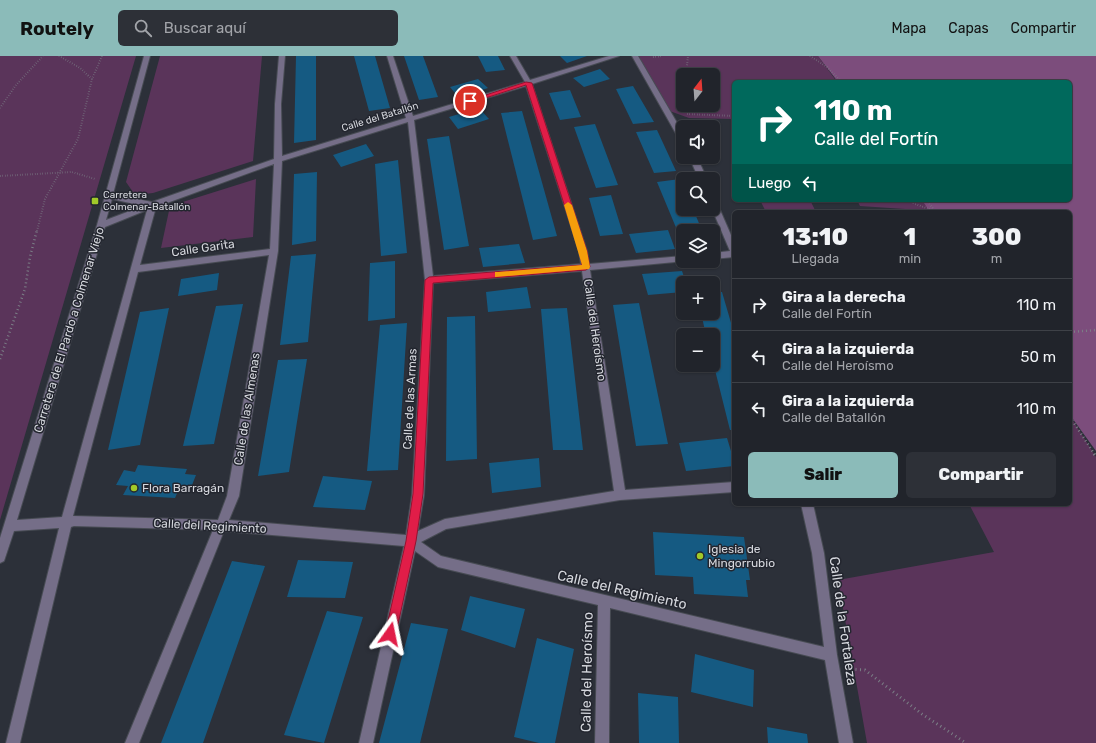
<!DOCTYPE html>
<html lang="es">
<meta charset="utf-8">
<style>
body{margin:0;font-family:Rubik,sans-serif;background:#2d3037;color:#f1f3f6;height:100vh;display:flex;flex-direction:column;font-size:15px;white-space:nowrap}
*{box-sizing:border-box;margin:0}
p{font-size:13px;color:#a2a4a9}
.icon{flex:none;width:22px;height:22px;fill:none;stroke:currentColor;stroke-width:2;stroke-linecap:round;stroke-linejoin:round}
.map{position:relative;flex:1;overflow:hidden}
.sheet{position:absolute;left:732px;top:154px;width:340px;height:296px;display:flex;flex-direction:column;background:#21242b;border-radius:6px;box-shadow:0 1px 3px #0004,0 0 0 1px #3e4147}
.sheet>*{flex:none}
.top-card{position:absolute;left:732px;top:24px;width:340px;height:122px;border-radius:6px;box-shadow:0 1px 3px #0004,0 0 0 1px #3e4147;background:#00695c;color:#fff;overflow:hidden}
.needle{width:26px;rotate:17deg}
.fabs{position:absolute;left:676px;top:12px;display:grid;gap:8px}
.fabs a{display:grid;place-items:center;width:44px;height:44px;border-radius:6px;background:#21242b;box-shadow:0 1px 3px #0004,0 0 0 1px #3e4147;font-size:20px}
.pin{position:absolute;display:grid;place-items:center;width:34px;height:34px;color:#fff;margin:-17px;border:2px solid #fff;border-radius:50%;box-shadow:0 1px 4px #0007}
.me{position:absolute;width:44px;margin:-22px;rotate:12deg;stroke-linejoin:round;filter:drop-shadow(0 0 3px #0008)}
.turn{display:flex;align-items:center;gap:14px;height:84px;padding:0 16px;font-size:18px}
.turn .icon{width:52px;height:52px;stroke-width:2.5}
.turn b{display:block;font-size:28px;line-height:34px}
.then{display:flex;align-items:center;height:38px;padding:0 16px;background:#0003;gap:8px;font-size:15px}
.eta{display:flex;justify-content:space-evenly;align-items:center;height:68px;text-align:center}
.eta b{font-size:24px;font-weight:800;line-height:28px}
.primary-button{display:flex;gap:8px;margin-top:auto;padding:8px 16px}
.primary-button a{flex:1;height:46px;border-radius:6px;background:#8bbbb9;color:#111;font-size:16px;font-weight:800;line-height:46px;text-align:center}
.primary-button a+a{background:#2d3037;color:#f1f3f6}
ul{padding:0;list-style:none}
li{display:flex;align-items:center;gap:12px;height:52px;padding:0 16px;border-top:1px solid #3e4147}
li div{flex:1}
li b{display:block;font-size:15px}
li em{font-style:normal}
header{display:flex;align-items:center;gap:24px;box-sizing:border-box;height:56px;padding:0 20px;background:#8bbbb9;color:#111}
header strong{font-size:19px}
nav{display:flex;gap:22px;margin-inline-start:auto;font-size:14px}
.search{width:280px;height:36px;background:#2d3037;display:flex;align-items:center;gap:10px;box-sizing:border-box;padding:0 14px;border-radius:6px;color:#a2a4a9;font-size:15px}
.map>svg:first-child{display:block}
.green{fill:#5a345a;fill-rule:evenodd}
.forest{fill:#7c4d7c}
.building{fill:#155a82}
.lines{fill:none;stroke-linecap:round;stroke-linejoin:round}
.minor-casing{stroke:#474b53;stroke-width:2}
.path-far2{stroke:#7b7e86;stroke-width:2;stroke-dasharray:0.5 2;stroke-linecap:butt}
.path-far1{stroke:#7b7e86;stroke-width:2.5;stroke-dasharray:1 3;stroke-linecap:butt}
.path{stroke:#7b7e86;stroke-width:3;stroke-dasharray:1 3.5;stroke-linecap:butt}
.minor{fill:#756e88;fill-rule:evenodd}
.route{fill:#e11d48;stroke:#92132f}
.slow{fill:#f59e0b}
.poi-dot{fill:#a1c929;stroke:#23262f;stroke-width:1.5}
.labels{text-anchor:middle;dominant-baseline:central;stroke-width:3;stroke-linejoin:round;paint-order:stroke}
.far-street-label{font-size:10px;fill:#d5d7dd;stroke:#23262f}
.far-poi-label{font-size:10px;fill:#d5d7dd;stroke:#23262f;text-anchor:start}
.street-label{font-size:12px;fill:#d5d7dd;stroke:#23262f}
.poi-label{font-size:12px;fill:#d5d7dd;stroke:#23262f;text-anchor:start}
.near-street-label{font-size:14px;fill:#d5d7dd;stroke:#23262f}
</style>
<header>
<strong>Routely</strong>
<div class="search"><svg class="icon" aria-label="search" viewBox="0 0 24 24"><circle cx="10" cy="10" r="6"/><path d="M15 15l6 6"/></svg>Buscar aquí</div>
<nav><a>Mapa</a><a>Capas</a><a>Compartir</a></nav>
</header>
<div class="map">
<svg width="1096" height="687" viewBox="0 0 1096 687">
<rect width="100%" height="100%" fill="#2c3039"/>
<path class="green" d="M0,0H136L0,464Z
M160,0H262L253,105L153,137L135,139L126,126Z
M635,0H818L837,26H734V63L689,62L667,54ZM683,19H713V49H683Z
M256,123L253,181L161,192L170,150Z
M760,144H810L816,156H766Z
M857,144H927L935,155L860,150Z
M1070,360L1096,401V687H867L838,524L994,496L969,448H1070Z"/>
<path class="forest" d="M818,0H1096V395L1070,359V156H930L922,144H1070V26H838Z"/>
<path class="building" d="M296,0H316V84L294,87Z
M354,0H375L390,52L369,55Z
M404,0H423L438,41L419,44Z
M478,0H498L505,14L486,16Z
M560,0H587L567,7Z
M600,13L610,23L584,31L573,22Z
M478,23L488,32L459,42L450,31Z
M633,30L654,66L633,68L616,33Z
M570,34L581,61L560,64L549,37Z
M479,52L489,63L458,73L449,61Z
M522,55L557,180L533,184L501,57Z
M595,68L618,129L596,132L574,71Z
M657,74L676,115L654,117L636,76Z
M449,80L469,190L444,194L427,83Z
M366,88L374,100L341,111L333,99Z
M398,104L407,197L381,200L375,108Z
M317,116L316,185L292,189L294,118Z
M680,123L683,130V153H693L701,172L677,174L657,126Z
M611,139L623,178L600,180L589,142Z
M668,174L675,193L636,197L629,178Z
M519,188L525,207L483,211L479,192Z
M316,198L308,286L280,289L291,200Z
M395,205V262L368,265L370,207Z
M682,215L686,227H683V236L648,239L642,218Z
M219,217L217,234L178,240L181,223Z
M527,231L531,252L488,256L486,236Z
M713,236H722L734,277V374H730L713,306V279H706L701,257H713Z
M639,247L668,388L636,390L613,249Z
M243,248L214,388L183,390L216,250Z
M169,252L140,389L108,394L140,256Z
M567,252L583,394H553L541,253Z
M475,260L477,403L446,405L447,261Z
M407,267L398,414L367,415L380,269Z
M307,303L289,416L258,420L278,304Z
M727,382L734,405V410L686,415L679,387Z
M539,402L541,431L492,437L489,407Z
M138,409L187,413L185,418L196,419L190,434L179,433L175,442L123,439L128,430L116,429L124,414L135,416Z
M323,420L372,425L365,454L313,451Z
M653,476L744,481L750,524H746L748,541L694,538L693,521L655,519Z
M298,504L353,506L345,542L287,541Z
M232,505L265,510L203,687H161Z
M470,540L525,553L515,592L461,574Z
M327,555L363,561L324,687L284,679Z
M411,567L448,573L420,687H379Z
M537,582L574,593L555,687H539L514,681Z
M695,598L754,614L753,651L691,636Z
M638,637L678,641L679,687H639Z
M767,671L807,678L808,687H768Z"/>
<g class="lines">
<g class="minor-casing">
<path id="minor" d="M144,0H150L113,138L152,146L274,103L275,48L279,0H285L281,48L282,100L406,62L387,0H393L413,60L525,26L510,0H516L530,24L609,0H619L532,28L587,195L589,208L683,200V205H686L590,214L625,434L734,426V436L620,444L446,473L421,486L441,500L824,591L812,497L801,448H813L824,497L837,599L853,687H839L825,604L610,552L609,687H595L598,549L438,511L415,495L373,687H359L404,490L224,475L139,687H125L213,474L74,470L71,471L20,687H6L59,472L14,475L4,505L0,507V482L97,169ZM526,30L579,195L581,208L433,220L414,64ZM408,66L425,224L412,439L406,479L229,464L239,440L278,195L282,105ZM274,108L270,193L140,209L156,151ZM112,143L143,150L106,164ZM147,154L62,461L17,464L105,171ZM269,199L227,440L218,464L73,460L138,216ZM582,215L614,435L445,463L418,475L424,439L433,227Z
M632,0H638L683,77V85L679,83Z
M689,101H697L707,123H699Z
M713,144L717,147L734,186V201L713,203V197L730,195L712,153H713Z"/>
</g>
<path class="path-far2" d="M59,0L80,12L92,23
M810,0L827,11L842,26
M653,1L662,0
M686,19L688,0
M677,42L679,36L683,33
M0,52L16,29L43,0
M687,58L734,60
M0,120L72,116L95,123
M909,144L915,148L935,155
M926,144L936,156
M37,175L45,143L78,83L92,23L102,0"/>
<path class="path-far1" d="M1070,276L1096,274
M0,303L25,233L30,201L37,174
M1070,361L1095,399"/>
<path class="path" d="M1094,398L1096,401
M851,613L865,614L922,658L966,687"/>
<use href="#minor" class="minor"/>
</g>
<path class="route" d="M526,26L532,27L587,195L590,211L586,214L433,227L423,438L416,485L396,578L394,582L390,584L386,582L385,578L406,485L413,438L425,224L429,221L582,209L579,195L526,29L473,46L467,45Z"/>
<path class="slow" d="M568,146L572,149L587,195L590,211L589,213L495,221V216H498L582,209L564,149Z"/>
<g class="poi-dot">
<rect x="91" y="141" width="8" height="8" rx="2"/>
<circle cx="134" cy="432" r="4"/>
<circle cx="700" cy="500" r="4"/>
</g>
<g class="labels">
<g class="far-street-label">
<text transform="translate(380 61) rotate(-17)">Calle del Batallón</text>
</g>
<g class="far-poi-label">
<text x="103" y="139">Carretera<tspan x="103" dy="12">Colmenar-Batallón</tspan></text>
</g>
<g class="street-label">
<text transform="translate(203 192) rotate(-8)">Calle Garita</text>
<text transform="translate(69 274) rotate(-73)">Carretera de El Pardo a Colmenar Viejo</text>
<text transform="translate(595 274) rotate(82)">Calle del Heroísmo</text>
<text transform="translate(410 343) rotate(-87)">Calle de las Armas</text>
<text transform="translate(247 353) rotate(-81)">Calle de las Almenas</text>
<text transform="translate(210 470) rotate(3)">Calle del Regimiento</text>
</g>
<g class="poi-label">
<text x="142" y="432">Flora Barragán</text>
<text x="708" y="493">Iglesia de<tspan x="708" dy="14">Mingorrubio</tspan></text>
</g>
<g class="near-street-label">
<text transform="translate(622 534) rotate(13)">Calle del Regimiento</text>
<text transform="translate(843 565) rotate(82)">Calle de la Fortaleza</text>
<text transform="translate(587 616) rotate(-89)">Calle del Heroísmo</text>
</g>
</g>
</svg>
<div class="fabs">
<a><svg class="needle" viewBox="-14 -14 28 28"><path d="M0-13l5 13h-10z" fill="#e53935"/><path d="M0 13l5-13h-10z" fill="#a2a4a9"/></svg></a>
<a><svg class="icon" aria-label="sound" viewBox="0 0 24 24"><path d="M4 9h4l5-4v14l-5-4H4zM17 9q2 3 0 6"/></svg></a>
<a><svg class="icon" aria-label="search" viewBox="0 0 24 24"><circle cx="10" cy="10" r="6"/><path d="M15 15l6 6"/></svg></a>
<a><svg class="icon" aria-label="layers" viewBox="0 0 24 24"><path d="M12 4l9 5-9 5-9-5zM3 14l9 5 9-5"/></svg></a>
<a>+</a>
<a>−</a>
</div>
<div class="pin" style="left:470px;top:45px;background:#d93025"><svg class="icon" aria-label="arrive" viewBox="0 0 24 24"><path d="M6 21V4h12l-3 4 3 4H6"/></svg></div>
<svg class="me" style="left:390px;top:578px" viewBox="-20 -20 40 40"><path d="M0-17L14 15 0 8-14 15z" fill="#e11d48" stroke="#fff" stroke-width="4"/></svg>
<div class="top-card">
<div class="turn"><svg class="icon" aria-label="right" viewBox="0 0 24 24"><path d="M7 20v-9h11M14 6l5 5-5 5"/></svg><div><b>110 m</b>Calle del Fortín</div></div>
<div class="then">Luego<svg class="icon" aria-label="left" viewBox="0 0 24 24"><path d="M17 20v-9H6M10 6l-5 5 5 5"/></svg></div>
</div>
<section class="sheet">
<div class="eta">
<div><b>13:10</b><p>Llegada</p></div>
<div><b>1</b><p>min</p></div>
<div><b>300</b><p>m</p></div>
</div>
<ul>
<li><svg class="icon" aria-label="right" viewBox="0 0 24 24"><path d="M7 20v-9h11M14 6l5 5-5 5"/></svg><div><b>Gira a la derecha</b><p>Calle del Fortín</p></div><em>110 m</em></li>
<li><svg class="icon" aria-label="left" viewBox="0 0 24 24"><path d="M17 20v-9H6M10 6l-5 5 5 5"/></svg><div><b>Gira a la izquierda</b><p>Calle del Heroísmo</p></div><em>50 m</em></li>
<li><svg class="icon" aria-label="left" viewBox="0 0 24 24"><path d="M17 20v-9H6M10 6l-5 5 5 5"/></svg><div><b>Gira a la izquierda</b><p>Calle del Batallón</p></div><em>110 m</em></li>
</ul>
<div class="primary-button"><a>Salir</a><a>Compartir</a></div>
</section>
</div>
